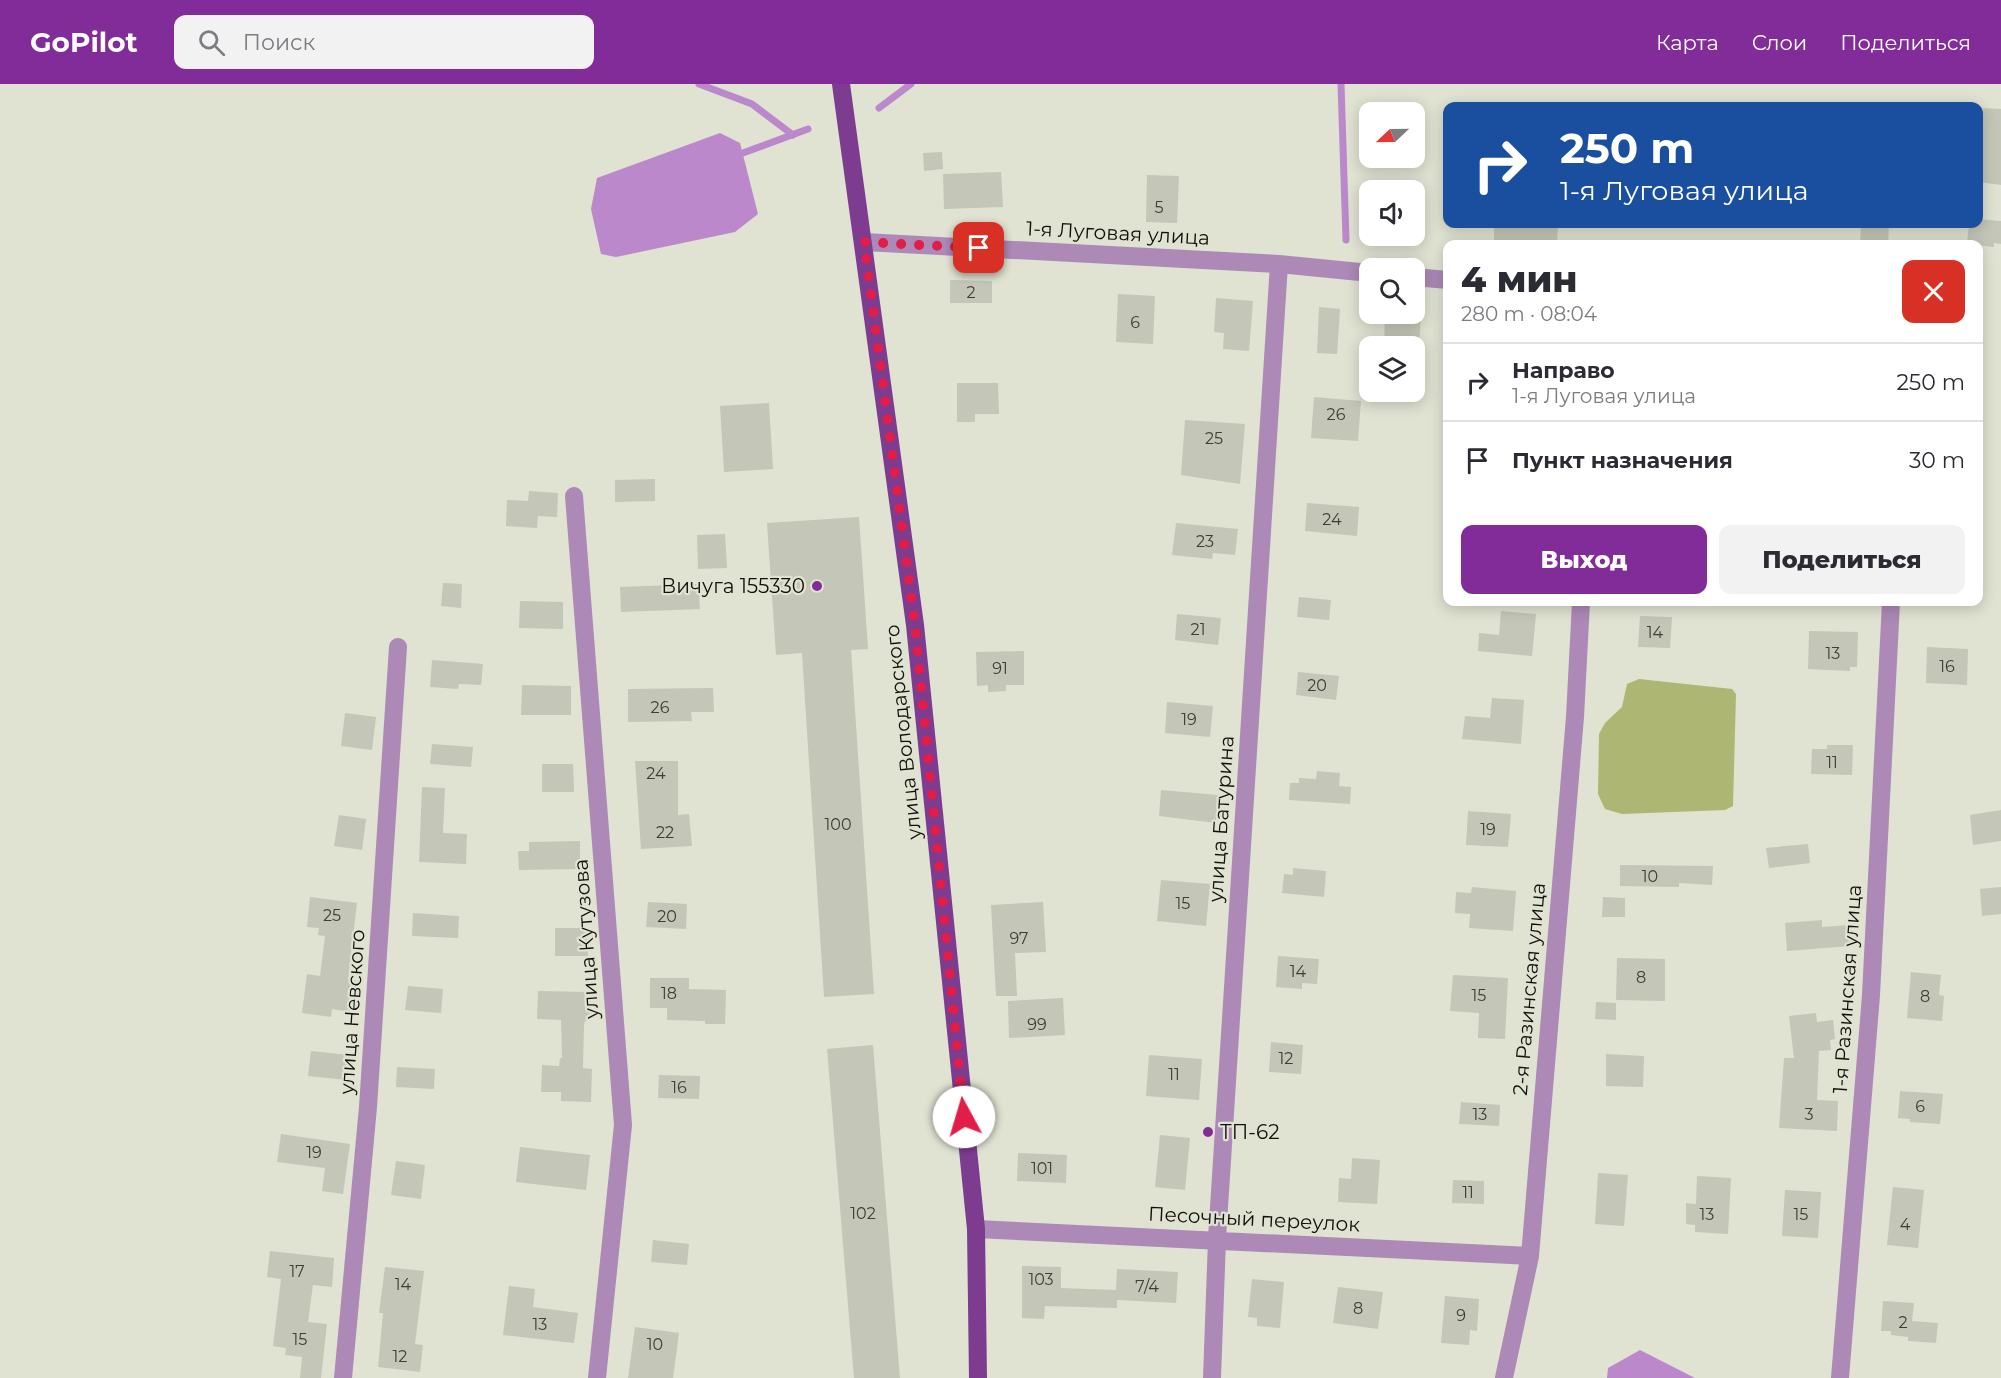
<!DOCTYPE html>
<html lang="ru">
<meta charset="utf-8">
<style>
body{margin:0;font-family:Montserrat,sans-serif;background:#f2f2f3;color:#2b2b33;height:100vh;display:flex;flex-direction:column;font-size:22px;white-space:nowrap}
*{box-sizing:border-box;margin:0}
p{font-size:20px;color:#7c7c81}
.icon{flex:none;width:33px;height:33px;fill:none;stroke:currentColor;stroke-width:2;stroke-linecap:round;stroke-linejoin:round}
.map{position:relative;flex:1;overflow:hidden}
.panel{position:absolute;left:1443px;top:156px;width:540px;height:366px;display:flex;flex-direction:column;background:#fff;border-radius:12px;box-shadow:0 3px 15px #0003}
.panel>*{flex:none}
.hud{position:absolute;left:1443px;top:18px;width:540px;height:126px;border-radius:12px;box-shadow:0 3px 15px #0003;background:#1a4fa0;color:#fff;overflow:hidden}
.needle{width:39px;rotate:248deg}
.fabs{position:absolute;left:1359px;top:18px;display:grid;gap:12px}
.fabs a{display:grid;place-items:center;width:66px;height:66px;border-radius:12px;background:#fff;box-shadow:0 3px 15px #0003;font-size:30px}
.pin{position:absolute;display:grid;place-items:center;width:51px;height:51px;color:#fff;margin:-26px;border-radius:12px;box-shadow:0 3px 9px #0006}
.me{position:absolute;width:66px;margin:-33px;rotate:354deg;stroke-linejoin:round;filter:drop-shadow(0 0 4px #0008)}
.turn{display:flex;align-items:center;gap:21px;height:126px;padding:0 18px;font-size:27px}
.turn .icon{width:78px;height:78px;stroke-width:2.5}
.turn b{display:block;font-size:42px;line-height:51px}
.round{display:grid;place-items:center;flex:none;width:63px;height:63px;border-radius:12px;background:#f2f2f3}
.headline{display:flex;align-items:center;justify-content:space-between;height:102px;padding:0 18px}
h1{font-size:36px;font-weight:800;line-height:45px}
.primary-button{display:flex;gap:12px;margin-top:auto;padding:12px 18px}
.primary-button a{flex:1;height:69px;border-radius:12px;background:#822c9a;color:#fff;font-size:24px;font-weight:800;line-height:69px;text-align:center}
.primary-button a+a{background:#f2f2f3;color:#2b2b33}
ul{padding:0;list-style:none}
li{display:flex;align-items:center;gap:18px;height:78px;padding:0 18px;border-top:2px solid #e1e1e2}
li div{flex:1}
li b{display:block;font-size:22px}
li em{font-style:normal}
header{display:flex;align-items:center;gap:36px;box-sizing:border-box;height:84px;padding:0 30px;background:#822c9a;color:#fff}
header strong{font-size:28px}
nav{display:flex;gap:33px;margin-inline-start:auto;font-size:21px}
.search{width:420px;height:54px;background:#f2f2f3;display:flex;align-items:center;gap:15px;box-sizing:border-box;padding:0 21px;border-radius:12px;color:#7c7c81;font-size:22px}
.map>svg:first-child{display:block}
.green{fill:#adb672}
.water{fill:#b8c}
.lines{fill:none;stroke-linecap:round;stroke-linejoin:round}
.stream{stroke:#b8c;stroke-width:7}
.building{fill:#c4c6b7}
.minor{stroke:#ac89b7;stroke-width:18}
.major{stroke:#7d3c90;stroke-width:18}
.route{stroke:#e11d48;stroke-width:10;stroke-dasharray:0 18}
.poi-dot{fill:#822c9a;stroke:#e0e2d2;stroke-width:2}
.labels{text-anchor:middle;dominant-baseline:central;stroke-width:4.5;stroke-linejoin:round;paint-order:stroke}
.number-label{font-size:16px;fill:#3d3e36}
.street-label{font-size:20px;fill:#10110b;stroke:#e0e2d2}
.poi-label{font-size:20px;fill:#10110b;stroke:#e0e2d2;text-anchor:end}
</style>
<header>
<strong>GoPilot</strong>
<div class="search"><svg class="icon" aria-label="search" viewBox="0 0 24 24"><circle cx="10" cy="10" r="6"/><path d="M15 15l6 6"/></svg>Поиск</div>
<nav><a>Карта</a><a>Слои</a><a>Поделиться</a></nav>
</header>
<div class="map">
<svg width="2001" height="1294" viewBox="0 0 2001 1294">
<rect width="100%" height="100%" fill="#e0e2d2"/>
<path class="green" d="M1639,595L1732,605L1736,610L1733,722L1725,726L1622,730L1605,725L1598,710L1599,650L1605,639L1622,623L1627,600Z"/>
<path class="water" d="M720,49L740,59L758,130L735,148L616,173L601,170L591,125L597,94Z
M1640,1266L1693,1293L1695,1294H1607L1608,1284Z"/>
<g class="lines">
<path class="stream" d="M699,0L752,20L793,51
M1341,0L1346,156
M879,24L911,0
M743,69L808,45"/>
</g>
<path class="building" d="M1978,24L2001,25V101L1978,98Z
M942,68L943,85L924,87L923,69Z
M1001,88L1003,123L944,125L943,90Z
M1147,91L1179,92L1177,139L1146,138Z
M1978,135L2001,137V160L1994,159V163L1967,160L1969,140H1978Z
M1494,140H1558L1557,160L1494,159Z
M1861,140H1889L1888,160H1860Z
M950,196L992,197V219H950Z
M1118,210L1155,212L1153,260L1116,258Z
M1216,214L1253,217L1249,267L1223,265L1224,249L1214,248Z
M1319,223L1340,225L1337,270L1317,269Z
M1385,230L1421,231L1419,262H1384Z
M957,299H998L999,330H975V338H957Z
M1314,313L1361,317L1358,357L1311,354Z
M769,319L773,385L724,388L720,322Z
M1185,336L1245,340L1240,400L1181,391Z
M655,395V417L615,418V396Z
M529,407L558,409L557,433L538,432L537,444L506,442L507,416L528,417Z
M1307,419L1359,423L1357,452L1305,447Z
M859,433L868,565L851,566L874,910L824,913L802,569L776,571L767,439Z
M1176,439L1238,445L1235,471L1213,469L1212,475L1172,471Z
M725,450L727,484L698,485L697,451Z
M443,499L462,500L461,524L441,522Z
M698,500L700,525L621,528L620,503Z
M1299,513L1331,516L1329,536L1297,533Z
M520,517L563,518V545L519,544Z
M1501,527L1536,530L1532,572L1478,567L1479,549L1499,551Z
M1177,530L1221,534L1218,561L1175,556Z
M1640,532L1672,533L1670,564L1638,563Z
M1809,547L1858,548L1857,583H1850V587L1808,585Z
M1927,563L1968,565L1967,601L1926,599Z
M1024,567V601H1006V607L988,608V601L977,602L976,568Z
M432,576L483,580L481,601L459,600L458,605L430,603Z
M1298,588L1339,592L1336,616L1296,611Z
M522,601L571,602V631H521Z
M713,604L714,628H691L692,637L628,638V605Z
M1492,614L1524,616L1521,660L1462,655L1465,632L1490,634Z
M1167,618L1213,622L1210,653L1165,649Z
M345,629L376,633L372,666L341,662Z
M432,660L473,663L471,683L430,680Z
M1827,661H1853L1852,691L1811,690L1812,665H1827Z
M635,677H678V731L689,730L692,762L641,765Z
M542,680H573L574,708H542Z
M1317,687L1340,689L1339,702L1351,703L1350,720L1289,716L1290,699H1299V694L1316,695Z
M422,703L445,704L443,749L467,750L466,780L419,778Z
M1161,706L1218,711L1216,739L1159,732Z
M2001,726V757L1973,761L1970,731Z
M1468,727L1511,730L1508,763L1466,761Z
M339,731L366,735L362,766L334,762Z
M580,757V785L519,786L518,767H529V758Z
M1808,760L1810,779L1769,784L1766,764Z
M1620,781L1713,782L1712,801L1679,799V803L1620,802Z
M1293,784L1326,787L1324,813L1282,809L1284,790L1293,791Z
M1161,796L1210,800L1206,842L1157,837Z
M1472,803L1516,807L1513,847L1469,844L1470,830L1455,829L1456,808L1471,809Z
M2001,803V830L1982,832L1980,805Z
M310,813L357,819L348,895L356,896L352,928L332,925L331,933L302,929L307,890L320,892L325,852L318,851L319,844L307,843Z
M1603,813L1625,814V833H1602Z
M648,818L687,820L686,845L646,843Z
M1043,818L1046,868L1015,869L1017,912H996L991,821Z
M413,829L459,832L458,854L412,852Z
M1822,836V843L1848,841L1850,862L1787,867L1785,839Z
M555,844H587L588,872H555Z
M1278,872L1319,875L1317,900L1302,899V905L1276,903Z
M1617,874L1665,875V917L1616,916Z
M1911,888L1941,891L1939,911L1944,912L1942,937L1907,934Z
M1453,891L1508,894L1505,955L1478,954L1479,929L1450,927Z
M650,894H689V905L726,906L725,940H705V937L667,936V924H650Z
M408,902L443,905L441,929L405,926Z
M538,907L591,908L590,937H585L584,941L583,984L592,985L591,1018L561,1017V1008H541L542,981L559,982L560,974H562L561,936L537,935Z
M1063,914L1065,951L1009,954L1008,917Z
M1596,918L1616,919V936L1595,935Z
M1816,929L1817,938L1833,936L1835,955L1830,956L1831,966L1819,967L1817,1016L1838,1017L1837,1047L1779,1044L1784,974H1794L1789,932Z
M1271,958L1303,961L1301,990L1269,988Z
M873,961L900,1294H854L827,965Z
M311,967L349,971L347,996L308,992Z
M1606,970L1644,972L1643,1003L1606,1002Z
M1149,971L1202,975L1199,1016L1146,1012Z
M397,983L435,985L434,1005L396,1003Z
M659,991L700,992L699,1015L658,1014Z
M1900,1007L1943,1010L1940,1040L1910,1038V1035L1898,1034Z
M1461,1018L1500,1021L1499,1042L1459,1040Z
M281,1050L350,1060L343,1110L322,1107L325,1084L277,1078Z
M1160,1051L1190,1054L1185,1106L1155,1103Z
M520,1063L590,1071L586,1106L516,1098Z
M1018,1069L1067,1071L1066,1099L1017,1097Z
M1352,1074L1380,1076L1377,1120L1338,1118L1339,1094L1351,1095Z
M396,1077L425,1081L421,1115L391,1111Z
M1598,1089L1628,1091L1624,1142L1595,1140Z
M1697,1092L1731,1094L1728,1150L1695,1148V1141L1686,1140V1119L1696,1120Z
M1453,1096L1484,1097V1120L1452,1119Z
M1893,1103L1924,1106L1918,1164L1887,1161Z
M1785,1106L1821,1108L1818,1154L1782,1152Z
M653,1156L689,1160L687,1181L651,1178Z
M270,1167L334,1174L332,1203L313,1201L308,1238L327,1240L321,1294H300L302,1273L285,1271L286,1264L273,1262L281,1195L267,1193Z
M1022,1182L1061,1183V1204L1116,1206L1117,1185L1178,1188L1176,1219L1117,1216V1224L1045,1222L1044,1235L1022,1234Z
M385,1183L424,1187L415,1260L423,1261L420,1288L378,1283L383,1229H379Z
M1252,1195L1284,1198L1280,1244L1257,1242V1234L1248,1233Z
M509,1202L535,1205L533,1223L578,1229L574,1259L503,1251Z
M1338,1203L1383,1208L1378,1245L1333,1239Z
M1445,1212L1479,1215L1477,1247L1470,1246L1469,1261L1441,1259Z
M1883,1217L1914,1219L1912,1237L1938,1239L1936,1259L1908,1257V1253L1891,1251V1247H1881Z
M635,1243L679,1249L673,1294H628Z"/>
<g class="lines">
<path class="minor" d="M864,158L1279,180L1370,189
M1414,193L1448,196
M574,412L623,1041L597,1294
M976,1145L1530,1172
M343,1294L368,1023L398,563
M1212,1294L1217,1155L1279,180
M1504,1294L1530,1172L1575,633L1581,518
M1840,1294L1871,911L1891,518"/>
<path class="major" d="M841,0L915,541L976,1145L978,1294"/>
</g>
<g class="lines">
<path class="route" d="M964,1033L915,541L864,158L979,164"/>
</g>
<g class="poi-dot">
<circle cx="817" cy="502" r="6"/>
<circle cx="1208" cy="1048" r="6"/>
</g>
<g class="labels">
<g class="number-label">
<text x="1159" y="123">5</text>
<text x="971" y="208">2</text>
<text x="1135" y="238">6</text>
<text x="1336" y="330">26</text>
<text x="1214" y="354">25</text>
<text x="1332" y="435">24</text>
<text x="1205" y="457">23</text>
<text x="1198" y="545">21</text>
<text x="1655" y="548">14</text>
<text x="1833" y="569">13</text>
<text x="1947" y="582">16</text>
<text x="1000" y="584">91</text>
<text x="1317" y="601">20</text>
<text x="660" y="623">26</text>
<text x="1189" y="635">19</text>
<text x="1832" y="678">11</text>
<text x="656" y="689">24</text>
<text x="838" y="740">100</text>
<text x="1488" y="745">19</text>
<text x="665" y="748">22</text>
<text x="1650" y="792">10</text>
<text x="1183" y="819">15</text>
<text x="332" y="831">25</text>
<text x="667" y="832">20</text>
<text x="1019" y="854">97</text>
<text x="1298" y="887">14</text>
<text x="1641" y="893">8</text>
<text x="669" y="909">18</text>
<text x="1479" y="911">15</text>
<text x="1925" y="912">8</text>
<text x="1037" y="940">99</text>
<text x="1286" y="974">12</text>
<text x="1174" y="990">11</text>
<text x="679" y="1003">16</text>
<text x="1920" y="1022">6</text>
<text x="1480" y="1030">13</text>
<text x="1809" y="1030">3</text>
<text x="314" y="1068">19</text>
<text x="1042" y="1084">101</text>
<text x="1468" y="1108">11</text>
<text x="863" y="1129">102</text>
<text x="1707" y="1130">13</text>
<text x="1801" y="1130">15</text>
<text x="1905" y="1140">4</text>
<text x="297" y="1187">17</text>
<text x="1041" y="1195">103</text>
<text x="403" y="1200">14</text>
<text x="1147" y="1202">7/4</text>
<text x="1358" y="1224">8</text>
<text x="1461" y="1231">9</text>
<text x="1903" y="1238">2</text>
<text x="540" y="1240">13</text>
<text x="300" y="1255">15</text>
<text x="655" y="1260">10</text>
<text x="400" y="1272">12</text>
</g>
<g class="street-label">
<text transform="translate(1118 149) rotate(3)">1-я Луговая улица</text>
<text transform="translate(903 648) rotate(-96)">улица Володарского</text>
<text transform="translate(1221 735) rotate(-86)">улица Батурина</text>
<text transform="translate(586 855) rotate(-94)">улица Кутузова</text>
<text transform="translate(1529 905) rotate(-85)">2-я Разинская улица</text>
<text transform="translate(1847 905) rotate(-86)">1-я Разинская улица</text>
<text transform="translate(352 928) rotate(-86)">улица Невского</text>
<text transform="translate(1254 1135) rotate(3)">Песочный переулок</text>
</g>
<g class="poi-label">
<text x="805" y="502">Вичуга 155330</text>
<text x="1220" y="1048" text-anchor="start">ТП-62</text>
</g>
</g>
</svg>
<div class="fabs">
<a><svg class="needle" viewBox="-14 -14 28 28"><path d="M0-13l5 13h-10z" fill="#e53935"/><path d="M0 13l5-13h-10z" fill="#7c7c81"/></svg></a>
<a><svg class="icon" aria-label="sound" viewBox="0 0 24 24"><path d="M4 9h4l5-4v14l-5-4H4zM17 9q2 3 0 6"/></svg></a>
<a><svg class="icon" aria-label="search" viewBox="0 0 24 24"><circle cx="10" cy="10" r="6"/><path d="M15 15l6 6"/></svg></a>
<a><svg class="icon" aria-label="layers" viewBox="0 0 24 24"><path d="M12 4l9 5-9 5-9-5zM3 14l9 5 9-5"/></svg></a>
</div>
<div class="pin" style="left:979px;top:164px;background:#d93025"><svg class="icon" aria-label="arrive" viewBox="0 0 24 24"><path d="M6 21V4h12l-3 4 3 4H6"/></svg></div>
<svg class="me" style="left:964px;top:1033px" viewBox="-20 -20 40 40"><circle r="19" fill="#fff"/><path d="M0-13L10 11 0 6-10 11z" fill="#e11d48"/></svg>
<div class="hud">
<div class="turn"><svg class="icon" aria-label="right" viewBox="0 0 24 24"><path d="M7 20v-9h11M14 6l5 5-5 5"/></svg><div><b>250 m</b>1-я Луговая улица</div></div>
</div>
<section class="panel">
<div class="headline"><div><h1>4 мин</h1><p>280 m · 08:04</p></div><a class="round" style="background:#d93025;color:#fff"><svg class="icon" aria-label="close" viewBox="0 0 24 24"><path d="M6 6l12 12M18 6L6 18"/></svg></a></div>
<ul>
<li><svg class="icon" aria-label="right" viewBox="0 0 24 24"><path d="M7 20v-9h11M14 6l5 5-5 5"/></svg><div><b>Направо</b><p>1-я Луговая улица</p></div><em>250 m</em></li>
<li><svg class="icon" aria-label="arrive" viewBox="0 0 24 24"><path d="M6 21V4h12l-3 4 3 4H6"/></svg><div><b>Пункт назначения</b></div><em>30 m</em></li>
</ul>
<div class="primary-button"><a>Выход</a><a>Поделиться</a></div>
</section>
</div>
